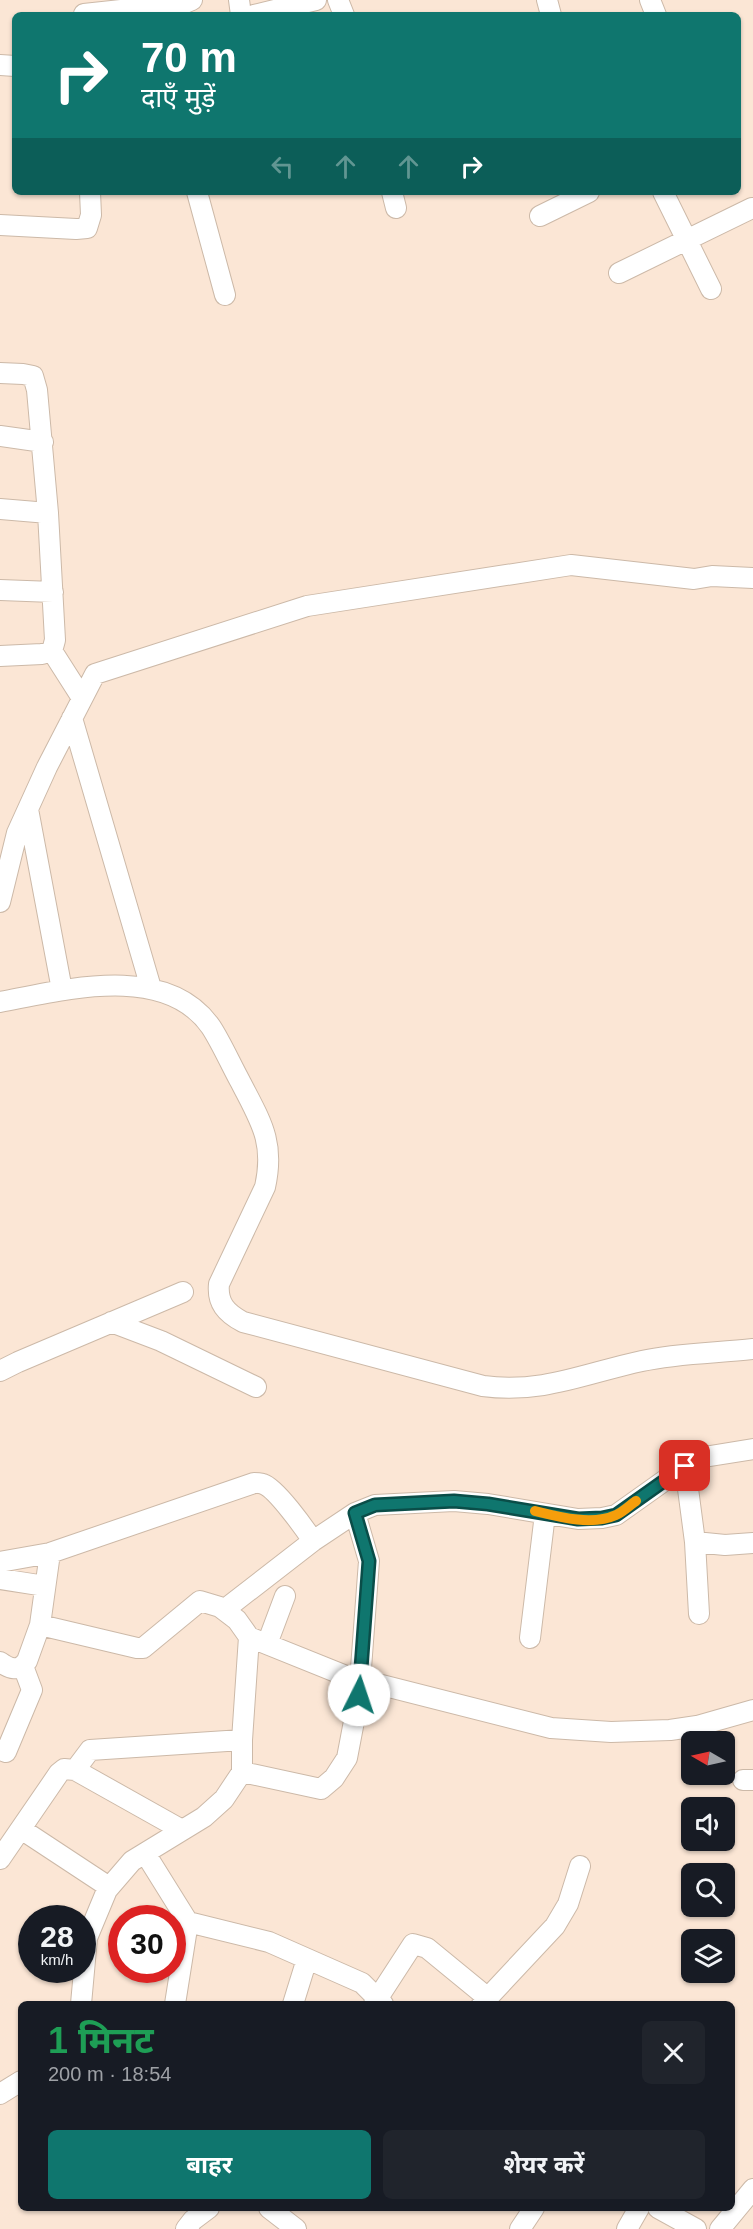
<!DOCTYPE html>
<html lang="hi">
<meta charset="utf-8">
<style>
body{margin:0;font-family:Helvetica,"Noto Sans Devanagari",sans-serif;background:#20242c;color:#f1f3f6;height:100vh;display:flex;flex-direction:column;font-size:22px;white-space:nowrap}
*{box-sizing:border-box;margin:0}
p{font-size:20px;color:#9ea1a6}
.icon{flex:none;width:33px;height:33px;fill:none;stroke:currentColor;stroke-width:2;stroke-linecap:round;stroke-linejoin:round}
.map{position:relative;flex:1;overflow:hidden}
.details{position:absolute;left:18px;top:2001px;width:717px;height:210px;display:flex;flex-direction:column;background:#171b24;border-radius:9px;box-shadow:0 2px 4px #0004}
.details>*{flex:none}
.hud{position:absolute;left:12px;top:12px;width:729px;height:183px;border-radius:9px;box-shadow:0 2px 4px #0004;background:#0f766e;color:#fff;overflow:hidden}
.needle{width:39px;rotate:279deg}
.controls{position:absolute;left:681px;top:1731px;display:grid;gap:12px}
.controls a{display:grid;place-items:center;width:54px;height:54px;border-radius:9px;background:#171b24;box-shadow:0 2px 4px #0004;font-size:30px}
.speed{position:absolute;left:18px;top:1905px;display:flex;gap:12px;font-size:30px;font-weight:700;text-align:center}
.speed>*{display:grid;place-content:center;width:78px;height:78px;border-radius:50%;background:#171b24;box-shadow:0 2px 4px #0004;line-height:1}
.speed small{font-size:15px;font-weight:400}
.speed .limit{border:9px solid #d22;background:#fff;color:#111}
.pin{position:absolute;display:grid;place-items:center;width:51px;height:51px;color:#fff;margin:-26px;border-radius:12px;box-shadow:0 3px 9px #0006}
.me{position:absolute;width:66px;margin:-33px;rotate:4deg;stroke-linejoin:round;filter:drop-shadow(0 0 4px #0008)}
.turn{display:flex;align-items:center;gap:21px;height:126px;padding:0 30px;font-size:27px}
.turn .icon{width:78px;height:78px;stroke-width:2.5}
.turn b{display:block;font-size:42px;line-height:51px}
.lanes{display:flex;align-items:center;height:57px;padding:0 30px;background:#0003;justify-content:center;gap:30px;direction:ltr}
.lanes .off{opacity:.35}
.round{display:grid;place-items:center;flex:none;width:63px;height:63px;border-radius:9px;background:#20242c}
.overview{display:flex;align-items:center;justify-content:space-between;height:102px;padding:0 30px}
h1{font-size:36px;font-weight:700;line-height:45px;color:#1e9e55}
.cta{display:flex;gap:12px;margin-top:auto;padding:12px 30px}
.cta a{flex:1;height:69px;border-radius:9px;background:#0f766e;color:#fff;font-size:24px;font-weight:700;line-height:69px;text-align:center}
.cta a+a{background:#20242c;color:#f1f3f6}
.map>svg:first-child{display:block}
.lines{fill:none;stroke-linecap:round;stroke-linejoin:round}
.street-casing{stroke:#ccb9a8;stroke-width:22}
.street{stroke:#fff;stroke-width:20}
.route-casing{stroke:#0a4d48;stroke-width:15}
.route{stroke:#0f766e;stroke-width:10}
.slow{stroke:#f59e0b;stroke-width:10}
</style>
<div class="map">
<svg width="753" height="2229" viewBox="0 0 753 2229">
<rect width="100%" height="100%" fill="#fbe6d5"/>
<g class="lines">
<g class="street-casing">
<path id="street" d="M239,0L241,15
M338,0L344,15
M547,0L551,15
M650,0L656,15
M84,14L185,3L192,0
M254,15L316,0
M0,65L15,66
M197,192L225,295
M392,192L396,208
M663,192L711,289
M540,216L589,192
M0,225L76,229L87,228L91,215L90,192
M619,273L752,208
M0,373L23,374L33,376L37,390L48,513L55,640L52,651L42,654L0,656
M0,436L43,442
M0,509L48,513
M0,590L53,592
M52,651L82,698
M72,718L151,988
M28,809L62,990
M0,902L17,833L47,767L95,674L307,606L571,565L694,579L712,576L753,578
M0,1002C64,990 166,962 211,1027C222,1044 231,1065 241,1083C261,1122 275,1142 265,1187L219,1284C217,1303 226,1313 243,1322L483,1386C542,1394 586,1373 642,1361C677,1353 717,1353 753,1349
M111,1322L161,1341L256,1387
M0,1371L18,1362L183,1292
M685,1466L695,1542L699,1614
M695,1542L725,1545L753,1543
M0,1562L50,1553L254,1483C256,1483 262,1483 263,1484C276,1488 305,1529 313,1541
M0,1579L45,1586
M224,1610L313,1541L355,1513L375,1505L454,1501L488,1504L578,1519L602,1518L616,1515L685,1466L704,1457L753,1449
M40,1625L50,1553
M249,1637L346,1676L551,1728L611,1732L670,1730L697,1726L753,1710
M530,1638L545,1514
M267,1644L285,1596
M0,1662C10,1669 18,1672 27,1661L40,1625L137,1648H143L200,1601L220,1607L237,1620L249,1637L242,1740V1772L224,1799L204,1817L132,1861L107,1890L87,1938L81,2004
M0,1750L6,1752L32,1690L23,1666
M75,1770L90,1750L242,1740
M242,1772L321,1789L334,1778L347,1758L359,1695L369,1561L355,1513
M743,1780H753
M21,1829L109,1887
M145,1853L188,1922L175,2004
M0,1859L59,1773L64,1769L75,1770L182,1830
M188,1922L269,1942L362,1983L383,2004
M293,2004L307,1959
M374,2004L413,1944L427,1948L488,1998
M482,2004L555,1926L568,1904L580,1866
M0,2094L21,2081
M269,2208L296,2229
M658,2208L696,2229
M186,2229L193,2220L209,2208
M520,2229L534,2208
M627,2229L639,2208
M720,2229L753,2189"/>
</g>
<use href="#street" class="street"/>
</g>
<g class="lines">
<g class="route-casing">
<path id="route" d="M359,1695L369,1561L355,1513L375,1505L454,1501L488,1504L578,1519L602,1518L616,1515L685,1466"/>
</g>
<use href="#route" class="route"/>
<path class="slow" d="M535,1511C559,1517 592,1526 616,1515C623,1512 630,1505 636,1501"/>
</g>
</svg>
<div class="controls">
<a><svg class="needle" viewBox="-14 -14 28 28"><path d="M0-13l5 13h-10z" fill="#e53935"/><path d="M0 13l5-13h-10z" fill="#9ea1a6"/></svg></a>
<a><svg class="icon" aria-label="sound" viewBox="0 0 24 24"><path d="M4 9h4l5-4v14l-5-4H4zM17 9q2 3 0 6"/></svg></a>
<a><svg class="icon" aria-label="search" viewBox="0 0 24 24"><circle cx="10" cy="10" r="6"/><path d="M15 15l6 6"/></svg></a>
<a><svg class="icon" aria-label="layers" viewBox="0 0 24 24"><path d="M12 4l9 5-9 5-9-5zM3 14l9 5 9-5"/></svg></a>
</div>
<div class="speed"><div>28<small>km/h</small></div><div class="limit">30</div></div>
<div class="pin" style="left:685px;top:1466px;background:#d93025"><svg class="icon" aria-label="arrive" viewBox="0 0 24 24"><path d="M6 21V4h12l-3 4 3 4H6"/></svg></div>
<svg class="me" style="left:359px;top:1695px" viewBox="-20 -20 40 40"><circle r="19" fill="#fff"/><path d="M0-13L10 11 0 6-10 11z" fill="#0f766e"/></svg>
<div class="hud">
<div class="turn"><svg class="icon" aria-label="right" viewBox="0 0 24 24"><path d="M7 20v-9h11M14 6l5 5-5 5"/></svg><div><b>70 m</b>दाएँ मुड़ें</div></div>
<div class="lanes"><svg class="icon off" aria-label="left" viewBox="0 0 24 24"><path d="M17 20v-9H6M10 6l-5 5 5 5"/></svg><svg class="icon off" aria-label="ahead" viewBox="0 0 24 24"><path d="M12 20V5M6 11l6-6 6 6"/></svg><svg class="icon off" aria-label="ahead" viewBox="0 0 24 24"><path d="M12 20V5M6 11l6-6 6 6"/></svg><svg class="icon" aria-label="right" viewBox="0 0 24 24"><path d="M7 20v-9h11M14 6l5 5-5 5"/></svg></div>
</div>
<section class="details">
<div class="overview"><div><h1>1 मिनट</h1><p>200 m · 18:54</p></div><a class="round"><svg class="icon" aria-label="close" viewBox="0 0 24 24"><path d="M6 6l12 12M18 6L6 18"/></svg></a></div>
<div class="cta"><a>बाहर</a><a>शेयर करें</a></div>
</section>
</div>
